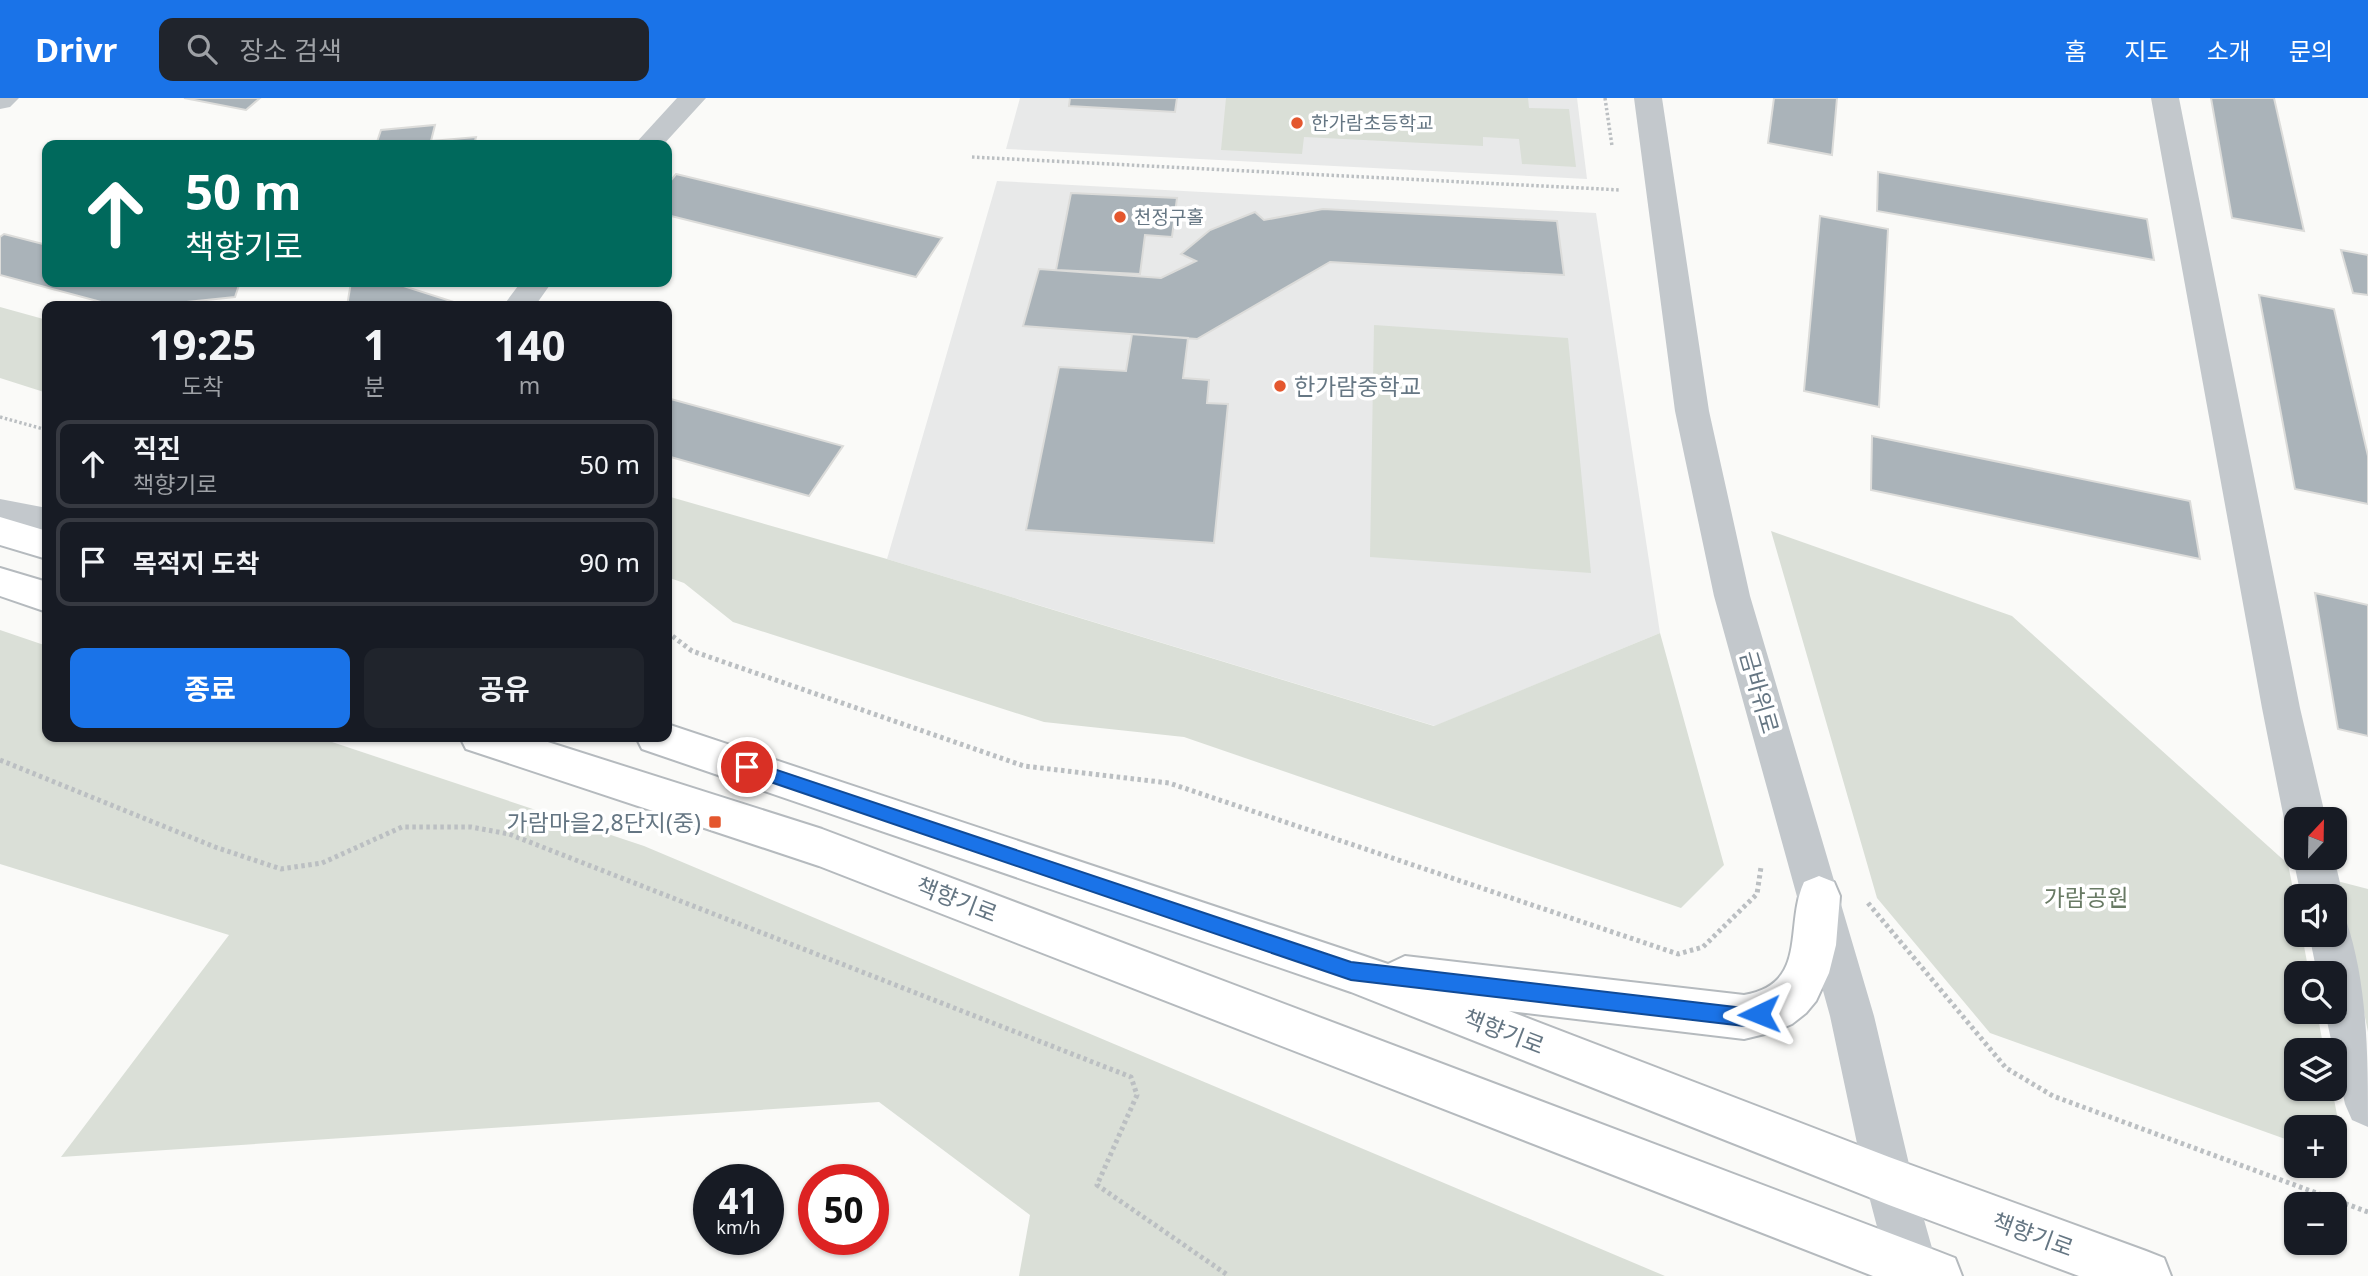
<!DOCTYPE html>
<html lang="ko">
<meta charset="utf-8">
<style>
body{margin:0;font-family:"Noto Sans","Noto Sans KR",sans-serif;background:#20242c;color:#f1f3f6;height:100vh;display:flex;flex-direction:column;font-size:26px;white-space:nowrap}
*{box-sizing:border-box;margin:0}
p{font-size:23px;color:#9ea1a6}
.icon{flex:none;width:38px;height:38px;fill:none;stroke:currentColor;stroke-width:2;stroke-linecap:round;stroke-linejoin:round}
.map{position:relative;flex:1;overflow:hidden}
.side{position:absolute;left:42px;top:203px;width:630px;height:441px;display:flex;flex-direction:column;background:#171b24;border-radius:14px;box-shadow:0 2px 5px #0004}
.side>*{flex:none}
.top-card{position:absolute;left:42px;top:42px;width:630px;height:147px;border-radius:14px;box-shadow:0 2px 5px #0004;background:#00695c;color:#fff;overflow:hidden}
.needle{width:46px;rotate:22deg}
.controls{position:absolute;left:2284px;top:709px;display:grid;gap:14px}
.controls a{display:grid;place-items:center;width:63px;height:63px;border-radius:14px;background:#171b24;box-shadow:0 2px 5px #0004;font-size:35px}
.speed{position:absolute;left:693px;top:1066px;display:flex;gap:14px;font-size:35px;font-weight:700;text-align:center}
.speed>*{display:grid;place-content:center;width:91px;height:91px;border-radius:50%;background:#171b24;box-shadow:0 2px 5px #0004;line-height:1}
.speed small{font-size:18px;font-weight:400}
.speed .limit{border:10px solid #d22;background:#fff;color:#111}
.pin{position:absolute;display:grid;place-items:center;width:60px;height:60px;color:#fff;margin:-30px;border:4px solid #fff;border-radius:50%;box-shadow:0 2px 7px #0007}
.me{position:absolute;width:77px;margin:-38px;rotate:268deg;stroke-linejoin:round;filter:drop-shadow(0 0 5px #0008)}
.turn{display:flex;align-items:center;gap:24px;height:147px;padding:0 28px;font-size:32px}
.turn .icon{width:91px;height:91px;stroke-width:2.5}
.turn b{display:block;font-size:49px;line-height:60px}
.eta{display:flex;justify-content:space-evenly;align-items:center;height:119px;text-align:center}
.eta b{font-size:42px;font-weight:700;line-height:49px}
.action{display:flex;gap:14px;margin-top:auto;padding:14px 28px}
.action a{flex:1;height:80px;border-radius:14px;background:#1a73e8;color:#fff;font-size:28px;font-weight:700;line-height:80px;text-align:center}
.action a+a{background:#20242c;color:#f1f3f6}
ul{padding:0;list-style:none}
li{display:flex;align-items:center;gap:21px;height:88px;margin:0 14px 10px;padding:0 14px;border:4px solid #363941;border-radius:14px}
li div{flex:1}
li b{display:block;font-size:26px}
li em{font-style:normal}
header{display:flex;align-items:center;gap:42px;box-sizing:border-box;height:98px;padding:0 35px;background:#1a73e8;color:#fff}
header strong{font-size:33px}
nav{display:flex;gap:38px;margin-inline-start:auto;font-size:24px}
.search{width:490px;height:63px;background:#20242c;display:flex;align-items:center;gap:18px;box-sizing:border-box;padding:0 24px;border-radius:14px;color:#9ea1a6;font-size:26px}
.map>svg:first-child{display:block}
.built{fill:#e8e9e9}
.green{fill:#dadfd7}
.building{fill:#aab3b9;stroke:#dcdcda;stroke-width:2}
.lines{fill:none;stroke-linecap:round;stroke-linejoin:round}
.major-casing{stroke:#b5babe;stroke-width:4}
.path-far1{stroke:#bbbfc2;stroke-width:3.5;stroke-dasharray:2.5 2.5;stroke-linecap:butt}
.path{stroke:#bbbfc2;stroke-width:5;stroke-dasharray:3.5 3.5;stroke-linecap:butt}
.minor{fill:#c3c8cc;fill-rule:evenodd}
.major{fill:#fff;fill-rule:evenodd}
.route{fill:#1a73e8;stroke:#114b97;stroke-width:2}
.poi-dot{fill:#e4572e;stroke:#fff;stroke-width:2.5}
.labels{text-anchor:middle;dominant-baseline:central;stroke-width:7;stroke-linejoin:round;paint-order:stroke}
.far-poi-label{font-size:19px;fill:#657683;stroke:#fff;text-anchor:start}
.poi-label{font-size:23px;fill:#657683;stroke:#fff;text-anchor:start}
.street-label{font-size:23px;fill:#657683;stroke:#fff}
.park-label{font-size:23px;fill:#687a64;stroke:#fff}
</style>
<header>
<strong>Drivr</strong>
<div class="search"><svg class="icon" aria-label="search" viewBox="0 0 24 24"><circle cx="10" cy="10" r="6"/><path d="M15 15l6 6"/></svg>장소 검색</div>
<nav><a>홈</a><a>지도</a><a>소개</a><a>문의</a></nav>
</header>
<div class="map">
<svg width="2368" height="1178" viewBox="0 0 2368 1178">
<rect width="100%" height="100%" fill="#fafaf8"/>
<path class="built" d="M1020,0H1577L1587,81L1006,51Z
M997,83L1596,115L1660,535L1435,628L887,461Z"/>
<path class="green" d="M1226,0H1528L1529,10L1569,11L1576,69L1522,66L1519,41L1483,39V48L1304,39L1302,56L1221,52Z
M0,209L47,222V295L0,280Z
M1374,227L1568,240L1591,475L1370,459Z
M667,398L887,461L1434,628L1660,535L1724,767L1681,810L1184,639L1044,624L733,524L684,485L667,479Z
M1771,433L2012,518L2288,766L2296,806V836L2302,837L2309,875H2296V914H2317L2324,952H2296V990L2332,991L2346,1063L2335,1058L2334,1029H2296V1045L1990,935L1877,800Z
M0,532L47,548V639H317L644,748L1665,1178H1019L1030,1117L879,1004L61,1059L229,837L0,766Z
M2337,783L2368,791V934Z"/>
<path class="building" d="M184,0H260L246,12Z
M1070,0H1177L1175,14L1069,8Z
M1774,0H1837L1832,57L1768,45Z
M2211,0H2274L2304,133L2232,120Z
M435,27L431,43L476,39L474,47H376L381,32Z
M1878,74L2147,121L2154,162L1877,113Z
M676,76L942,140L916,179L667,117V87Z
M1071,95L1177,100L1172,139L1145,137L1140,176L1056,172Z
M1323,111L1557,123L1564,177L1330,164L1197,241L1023,228L1039,171L1161,180L1196,163L1181,156L1210,132L1255,114L1264,122Z
M1820,118L1888,131L1879,309L1804,293Z
M4,136L47,147V184H240L235,199L148,208H116L0,177V139Z
M2341,152L2368,157V197L2353,195Z
M351,184H404L400,187L460,206L347,208Z
M2259,197L2334,211L2368,358V406L2295,391Z
M1132,236L1188,240L1183,280L1209,282L1207,305L1228,306L1214,445L1026,432L1059,269L1126,273Z
M667,300L843,348L809,398L667,358Z
M1872,338L2190,403L2200,461L1871,392Z
M2315,495L2368,507V638L2338,631Z"/>
<g class="lines">
<g class="major-casing">
<path id="major" d="M0,419L47,433V461L0,447Z
M0,470L47,484V514L0,498Z
M667,626L1388,866L1405,858L1744,897C1809,886 1784,828 1804,784L1819,778L1834,784L1840,798L1836,847L1829,875L1816,903L1806,915L1792,926L1773,934L1744,941L1509,913L1889,1059L2146,1153L2164,1160L2171,1178H2079L1889,1107L1351,894L642,651L636,639H667Z
M460,639H532L822,731L1937,1153L1955,1160L1962,1178H1873L819,768L466,651Z"/>
</g>
<path class="path-far1" d="M1605,0L1612,48
M972,59L1621,92
M0,319L47,332"/>
<path class="path" d="M667,534L692,553L1024,668L1169,685L1678,856L1703,849L1757,796L1761,769
M0,662L215,749L281,771L322,765L402,729H471L509,736L1131,979L1137,997L1097,1087L1229,1178
M1868,805L2006,970L2053,998L2368,1114"/>
<path class="minor" d="M0,0H19L10,9L0,11Z
M677,0H706L663,47H634Z
M1634,0H1662L1709,313L1750,498L1874,918L1913,1083L1940,1178H1890L1865,1083L1830,918L1714,498L1675,313Z
M2151,0H2179L2300,610L2326,721H2296V736L2290,734L2284,721L2262,610Z
M521,184H552L535,208H503Z
M0,401L47,410V438L0,427Z
M2296,754V760L2334,759L2343,798L2337,812L2334,813V798H2301L2293,760Z
M2334,817L2346,822C2368,887 2368,960 2368,1029L2352,1022L2345,1006L2325,914H2334V875H2317L2309,836H2334Z"/>
<use href="#major" class="major"/>
</g>
<path class="route" d="M747,662L1351,864L1744,910L1759,907L1766,909L1768,916L1766,922L1744,928L1351,882L741,674L738,669L741,664Z"/>
<g class="poi-dot">
<circle cx="1297" cy="25" r="7"/>
<circle cx="1120" cy="119" r="7"/>
<circle cx="1280" cy="288" r="7"/>
<rect x="708" y="717" width="14" height="14" rx="3.5"/>
</g>
<g class="labels">
<g class="far-poi-label">
<text x="1311" y="25">한가람초등학교</text>
<text x="1134" y="119">천정구홀</text>
</g>
<g class="poi-label">
<text x="1294" y="288">한가람중학교</text>
<text x="701" y="724" text-anchor="end">가람마을2,8단지(중)</text>
</g>
<g class="street-label">
<text transform="translate(1760 594) rotate(74)">금바위로</text>
<text transform="translate(957 801) rotate(21)">책향기로</text>
<text transform="translate(1504 933) rotate(21)">책향기로</text>
<text transform="translate(2033 1136) rotate(20)">책향기로</text>
</g>
<g class="park-label">
<text x="2086" y="799">가람공원</text>
</g>
</g>
</svg>
<div class="controls">
<a><svg class="needle" viewBox="-14 -14 28 28"><path d="M0-13l5 13h-10z" fill="#e53935"/><path d="M0 13l5-13h-10z" fill="#9ea1a6"/></svg></a>
<a><svg class="icon" aria-label="sound" viewBox="0 0 24 24"><path d="M4 9h4l5-4v14l-5-4H4zM17 9q2 3 0 6"/></svg></a>
<a><svg class="icon" aria-label="search" viewBox="0 0 24 24"><circle cx="10" cy="10" r="6"/><path d="M15 15l6 6"/></svg></a>
<a><svg class="icon" aria-label="layers" viewBox="0 0 24 24"><path d="M12 4l9 5-9 5-9-5zM3 14l9 5 9-5"/></svg></a>
<a>+</a>
<a>−</a>
</div>
<div class="speed"><div>41<small>km/h</small></div><div class="limit">50</div></div>
<div class="pin" style="left:747px;top:669px;background:#d93025"><svg class="icon" aria-label="arrive" viewBox="0 0 24 24"><path d="M6 21V4h12l-3 4 3 4H6"/></svg></div>
<svg class="me" style="left:1759px;top:916px" viewBox="-20 -20 40 40"><path d="M0-17L14 15 0 8-14 15z" fill="#1a73e8" stroke="#fff" stroke-width="4"/></svg>
<div class="top-card">
<div class="turn"><svg class="icon" aria-label="ahead" viewBox="0 0 24 24"><path d="M12 20V5M6 11l6-6 6 6"/></svg><div><b>50 m</b>책향기로</div></div>
</div>
<section class="side">
<div class="eta">
<div><b>19:25</b><p>도착</p></div>
<div><b>1</b><p>분</p></div>
<div><b>140</b><p>m</p></div>
</div>
<ul>
<li><svg class="icon" aria-label="ahead" viewBox="0 0 24 24"><path d="M12 20V5M6 11l6-6 6 6"/></svg><div><b>직진</b><p>책향기로</p></div><em>50 m</em></li>
<li><svg class="icon" aria-label="arrive" viewBox="0 0 24 24"><path d="M6 21V4h12l-3 4 3 4H6"/></svg><div><b>목적지 도착</b></div><em>90 m</em></li>
</ul>
<div class="action"><a>종료</a><a>공유</a></div>
</section>
</div>
